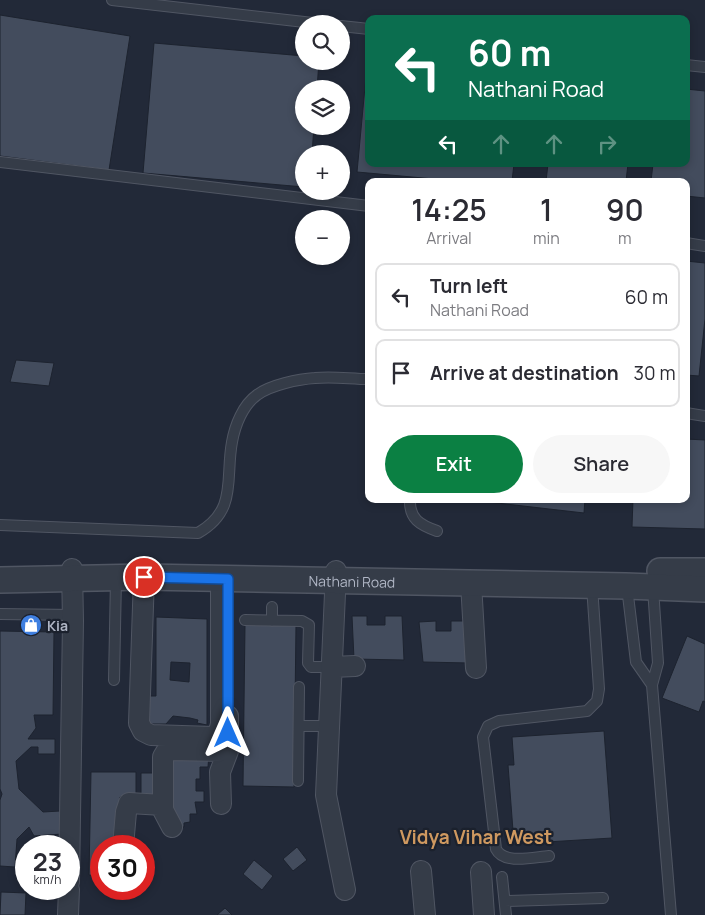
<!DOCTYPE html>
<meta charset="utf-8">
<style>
body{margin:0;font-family:Manrope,sans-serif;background:#f7f7f7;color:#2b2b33;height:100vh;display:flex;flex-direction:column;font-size:19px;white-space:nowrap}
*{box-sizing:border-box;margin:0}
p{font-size:16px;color:#7c7c81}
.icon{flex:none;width:28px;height:28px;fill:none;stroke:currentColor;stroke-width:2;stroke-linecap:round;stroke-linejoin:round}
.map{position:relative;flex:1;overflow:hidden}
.panel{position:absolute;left:365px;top:178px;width:325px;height:325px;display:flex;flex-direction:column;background:#fff;border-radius:10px;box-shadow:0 2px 8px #0003}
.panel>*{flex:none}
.guide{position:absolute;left:365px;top:15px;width:325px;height:152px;border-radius:10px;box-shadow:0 2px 8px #0003;background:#0b6e4f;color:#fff;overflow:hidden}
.buttons{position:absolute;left:295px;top:15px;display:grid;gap:10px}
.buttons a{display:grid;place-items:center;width:55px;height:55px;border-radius:50%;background:#fff;box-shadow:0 2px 8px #0003;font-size:25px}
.speed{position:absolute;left:15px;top:835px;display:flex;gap:10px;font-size:25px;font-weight:700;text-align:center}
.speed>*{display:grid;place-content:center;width:65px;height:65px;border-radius:50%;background:#fff;box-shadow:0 2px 8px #0003;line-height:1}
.speed small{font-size:12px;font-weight:400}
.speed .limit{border:8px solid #d22;background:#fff;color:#111}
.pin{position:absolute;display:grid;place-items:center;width:42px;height:42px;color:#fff;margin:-21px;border:2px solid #fff;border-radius:50%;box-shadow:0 1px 5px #0007}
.me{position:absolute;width:55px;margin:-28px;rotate:0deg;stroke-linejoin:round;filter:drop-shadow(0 0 4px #0008)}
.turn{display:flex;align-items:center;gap:18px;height:105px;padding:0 20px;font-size:22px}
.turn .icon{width:65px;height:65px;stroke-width:2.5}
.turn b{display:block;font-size:35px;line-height:42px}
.lanes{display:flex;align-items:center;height:48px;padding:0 20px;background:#0003;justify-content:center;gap:25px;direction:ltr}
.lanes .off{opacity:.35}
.eta{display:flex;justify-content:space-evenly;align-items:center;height:85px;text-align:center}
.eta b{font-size:30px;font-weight:600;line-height:35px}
.action{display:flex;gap:10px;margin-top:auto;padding:10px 20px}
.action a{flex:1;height:58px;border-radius:30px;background:#0b8043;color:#fff;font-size:20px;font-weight:600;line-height:58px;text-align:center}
.action a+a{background:#f7f7f7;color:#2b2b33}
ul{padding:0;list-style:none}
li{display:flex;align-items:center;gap:15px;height:68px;margin:0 10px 8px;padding:0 10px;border:2px solid #e1e1e2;border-radius:10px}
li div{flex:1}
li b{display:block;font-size:19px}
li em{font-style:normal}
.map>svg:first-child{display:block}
.building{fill:#434c5d;stroke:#1d232f;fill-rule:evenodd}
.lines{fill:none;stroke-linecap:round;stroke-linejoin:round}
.service-casing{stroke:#505663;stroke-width:12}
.minor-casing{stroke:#505663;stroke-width:22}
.tertiary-casing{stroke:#505663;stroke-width:28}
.service{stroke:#353c48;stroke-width:10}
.minor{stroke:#353c48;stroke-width:20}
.tertiary{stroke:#353c48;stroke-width:25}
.route-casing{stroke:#114b97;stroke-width:12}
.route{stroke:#1a73e8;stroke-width:9}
.labels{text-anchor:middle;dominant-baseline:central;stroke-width:4.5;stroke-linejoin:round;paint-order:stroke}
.street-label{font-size:14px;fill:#b0b6c5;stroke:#1b212d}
.poi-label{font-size:14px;font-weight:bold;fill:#b0b6c5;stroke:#1b212d;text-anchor:start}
.district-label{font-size:19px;font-weight:bold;fill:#cf9960;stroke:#1b212d}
</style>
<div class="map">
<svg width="705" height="915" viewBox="0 0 705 915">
<rect width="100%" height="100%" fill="#222938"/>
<path class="building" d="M0,15L130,36L109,170L0,156Z
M154,43L304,56V61H319L317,89H304V126H314L312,154H304V187L143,173Z
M368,55L369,164H514L512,181H456L357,172Z
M686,89L705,91V198L686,196V181H651L653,164H686Z
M548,164H628L626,181H546Z
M686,261L705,263V319L699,376L686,375Z
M16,360L54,363L49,386L10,382Z
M686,439L705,440V529L632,527L633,499H686Z
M462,499H585L584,513Z
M352,616H367V625H385V616H402L404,660L354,659Z
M156,617L207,619V725L197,723L198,720L190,718L173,716L166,724H148V696H156ZM171,662L190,663L189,682L170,680Z
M436,621V631H451V621H466L469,663L423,662L419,622Z
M245,624L296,625L294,787L243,786Z
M0,631L54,632L53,715H34L36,728L28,739H55V754H38V747H31L16,761L19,789L43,812L60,811L62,834L34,836L29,827L17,839L15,867L0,866V800L2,794L0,789Z
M687,636L705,644V702L703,701L699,712L662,698Z
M604,731L612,838L514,844L508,765H514L512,737Z
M209,754L208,767H200V779H196V791H204V802H195L197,814H190V822L184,823V827H175L166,757Z
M91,772H136V793H141V773H161V798L120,797L117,846H101V876L89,875Z
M297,847L307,860L293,871L283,859Z
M254,860L273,876L262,890L243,874Z
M1,892L26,893L25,915H0Z
M225,908L232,915H217Z"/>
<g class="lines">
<g class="service-casing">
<path id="service" d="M112,0L322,24
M341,26L369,29
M686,65L705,67
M0,162L369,206
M686,243L705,246
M686,413L705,416
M410,499C409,519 420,525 437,531
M0,525L198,533C238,510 225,479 232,442C235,425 243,405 257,395C270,385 299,379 315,378C333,376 351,379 369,379
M627,587L636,662L652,685
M653,588L658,663L652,685L671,915
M272,607V621
M0,614L73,615
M245,620L302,621L309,625L308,663L311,667H332
M114,680L116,578
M299,726H329
M298,781L299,687
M549,856C534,857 504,865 496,849L483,737L488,726L499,721L587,711L597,701L599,689L592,586
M502,877L506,915
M505,901L603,898"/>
</g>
<g class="minor-casing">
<path id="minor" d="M336,571L326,795L345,890
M144,577L139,723L143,731L151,735L213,737L219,732L221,724V579
M471,583L476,668
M332,667L355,666
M221,804L220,772L228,751V716
M172,827L163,810V757L166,752L169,750L224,751
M123,846L126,812L129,803L163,805
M421,871L425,915
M481,872L484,915
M69,882L73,621L72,569
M68,915L69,889"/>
</g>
<g class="tertiary-casing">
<g id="tertiary">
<path d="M660,571H705"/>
<path id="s1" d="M0,580L144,577L626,586L705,589"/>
</g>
</g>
<use href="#service" class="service"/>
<use href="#minor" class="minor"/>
<use href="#tertiary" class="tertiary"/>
</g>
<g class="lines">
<g class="route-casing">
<path id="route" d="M144,577L228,579V733"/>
</g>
<use href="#route" class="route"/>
</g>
<defs>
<g id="shop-disc" transform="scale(1.125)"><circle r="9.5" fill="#3f7fe0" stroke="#1b212d"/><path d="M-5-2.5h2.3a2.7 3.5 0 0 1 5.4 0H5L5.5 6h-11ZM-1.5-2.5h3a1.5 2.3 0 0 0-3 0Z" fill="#fff"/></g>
</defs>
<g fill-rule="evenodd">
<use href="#shop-disc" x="31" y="625"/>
</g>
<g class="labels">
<g class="street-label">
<text stroke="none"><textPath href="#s1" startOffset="352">Nathani Road</textPath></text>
</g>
<g class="poi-label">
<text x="47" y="625">Kia</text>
</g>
<g class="district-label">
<text x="476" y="837">Vidya Vihar West</text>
</g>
</g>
</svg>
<div class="buttons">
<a><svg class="icon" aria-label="search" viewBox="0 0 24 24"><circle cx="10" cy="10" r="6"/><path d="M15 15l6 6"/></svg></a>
<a><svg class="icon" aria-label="layers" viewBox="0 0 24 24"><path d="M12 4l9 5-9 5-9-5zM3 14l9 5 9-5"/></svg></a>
<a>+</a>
<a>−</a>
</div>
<div class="speed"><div>23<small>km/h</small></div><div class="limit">30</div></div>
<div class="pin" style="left:144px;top:577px;background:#d93025"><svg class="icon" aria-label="arrive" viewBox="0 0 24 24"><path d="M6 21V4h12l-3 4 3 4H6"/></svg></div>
<svg class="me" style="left:228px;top:733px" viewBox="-20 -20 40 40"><path d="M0-17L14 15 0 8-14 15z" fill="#1a73e8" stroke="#fff" stroke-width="4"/></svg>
<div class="guide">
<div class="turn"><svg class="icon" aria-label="left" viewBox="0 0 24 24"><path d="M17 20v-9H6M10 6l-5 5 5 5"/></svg><div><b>60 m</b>Nathani Road</div></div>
<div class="lanes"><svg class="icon" aria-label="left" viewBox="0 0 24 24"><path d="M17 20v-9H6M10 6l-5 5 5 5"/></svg><svg class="icon off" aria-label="ahead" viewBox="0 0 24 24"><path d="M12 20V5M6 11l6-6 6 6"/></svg><svg class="icon off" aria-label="ahead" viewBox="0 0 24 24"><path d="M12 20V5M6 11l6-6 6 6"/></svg><svg class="icon off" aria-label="right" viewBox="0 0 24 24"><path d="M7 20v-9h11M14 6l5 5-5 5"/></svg></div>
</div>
<section class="panel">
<div class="eta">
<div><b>14:25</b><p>Arrival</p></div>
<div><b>1</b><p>min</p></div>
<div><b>90</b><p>m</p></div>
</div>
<ul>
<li><svg class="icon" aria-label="left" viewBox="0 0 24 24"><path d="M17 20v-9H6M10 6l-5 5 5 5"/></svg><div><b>Turn left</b><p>Nathani Road</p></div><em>60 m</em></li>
<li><svg class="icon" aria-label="arrive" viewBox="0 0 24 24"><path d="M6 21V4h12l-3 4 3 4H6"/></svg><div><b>Arrive at destination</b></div><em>30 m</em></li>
</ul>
<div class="action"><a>Exit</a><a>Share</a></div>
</section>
</div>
